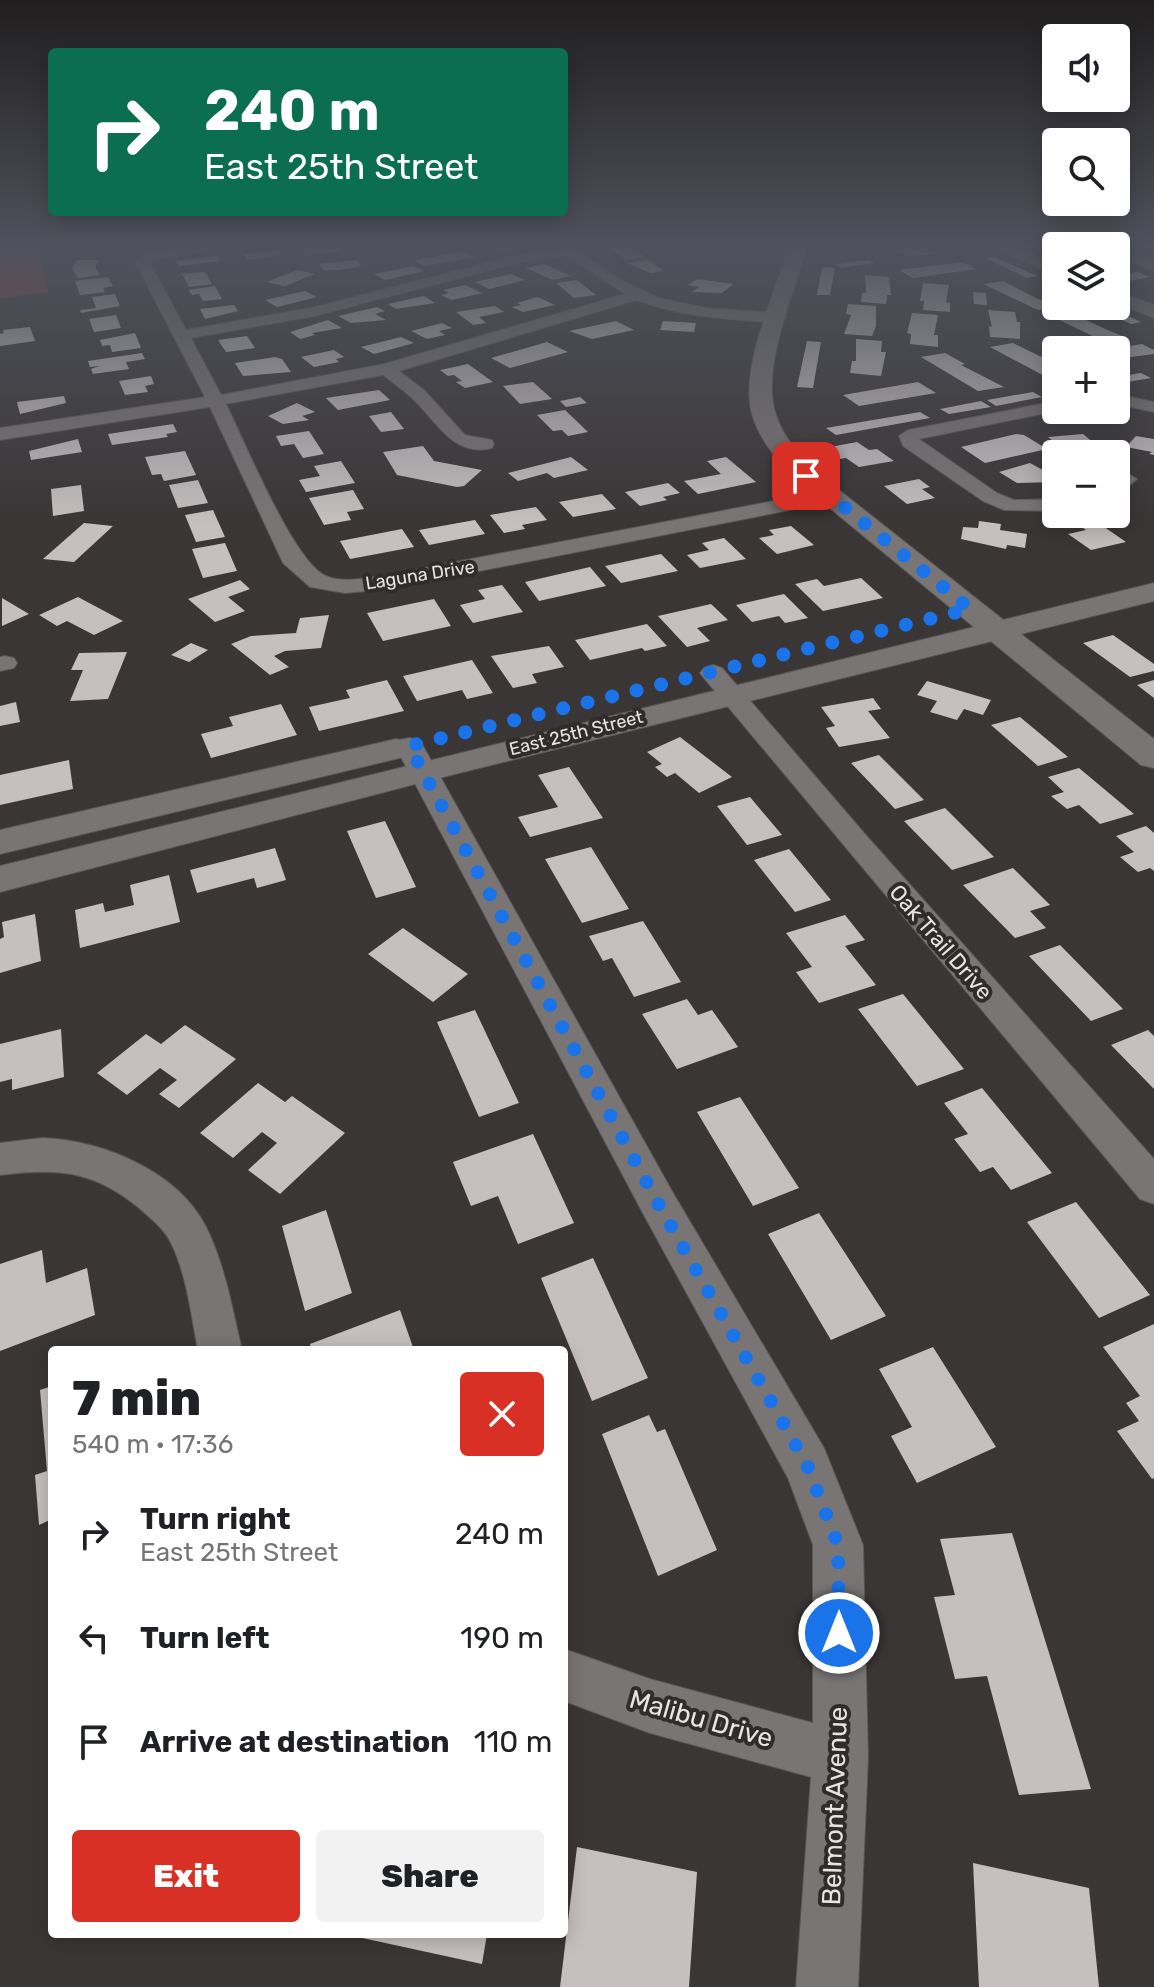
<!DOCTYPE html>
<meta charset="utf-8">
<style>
body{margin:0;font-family:Rubik,sans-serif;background:#f2f2f2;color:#202124;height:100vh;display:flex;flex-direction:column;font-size:30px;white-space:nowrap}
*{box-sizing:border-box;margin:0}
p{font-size:26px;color:#757577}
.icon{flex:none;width:44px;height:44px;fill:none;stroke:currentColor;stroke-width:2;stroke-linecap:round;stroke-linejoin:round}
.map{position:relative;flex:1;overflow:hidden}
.drawer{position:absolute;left:48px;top:1346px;width:520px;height:592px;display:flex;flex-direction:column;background:#fff;border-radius:8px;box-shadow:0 4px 20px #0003}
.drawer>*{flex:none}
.top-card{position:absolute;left:48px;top:48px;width:520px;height:168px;border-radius:8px;box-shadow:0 4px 20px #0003;background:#0b6e4f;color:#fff;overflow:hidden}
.tools{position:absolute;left:1042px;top:24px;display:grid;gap:16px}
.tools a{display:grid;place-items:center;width:88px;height:88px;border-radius:8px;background:#fff;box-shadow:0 4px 20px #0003;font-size:40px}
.pin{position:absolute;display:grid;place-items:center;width:68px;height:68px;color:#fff;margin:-34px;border-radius:16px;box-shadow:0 4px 12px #0006}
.me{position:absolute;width:88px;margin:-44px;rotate:0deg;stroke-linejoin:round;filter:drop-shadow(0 0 6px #0008)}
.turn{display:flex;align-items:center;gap:28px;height:168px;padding:0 24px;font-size:36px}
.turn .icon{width:104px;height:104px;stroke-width:2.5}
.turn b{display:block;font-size:56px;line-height:68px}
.round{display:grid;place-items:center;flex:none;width:84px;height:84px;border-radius:8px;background:#f2f2f2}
.summary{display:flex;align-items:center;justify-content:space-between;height:136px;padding:0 24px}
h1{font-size:48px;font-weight:800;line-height:60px}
.action{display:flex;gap:16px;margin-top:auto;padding:16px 24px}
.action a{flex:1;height:92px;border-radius:8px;background:#d93025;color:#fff;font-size:32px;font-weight:800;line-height:92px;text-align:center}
.action a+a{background:#f2f2f2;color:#202124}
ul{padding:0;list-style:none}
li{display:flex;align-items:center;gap:24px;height:104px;padding:0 24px}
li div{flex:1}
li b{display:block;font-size:30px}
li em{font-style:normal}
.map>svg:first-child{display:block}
.green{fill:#913a49}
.building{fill:#c5bfbf}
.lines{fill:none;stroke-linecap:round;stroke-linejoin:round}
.minor-casing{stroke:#585555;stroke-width:2}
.tertiary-casing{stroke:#585555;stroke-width:2}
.secondary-casing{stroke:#585555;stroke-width:2}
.minor{fill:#7a7575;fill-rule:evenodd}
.tertiary{fill:#7a7575;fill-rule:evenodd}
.secondary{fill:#7a7575;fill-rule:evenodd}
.route{stroke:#1a73e8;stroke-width:14;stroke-dasharray:0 25.2}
.labels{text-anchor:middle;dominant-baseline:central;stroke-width:8;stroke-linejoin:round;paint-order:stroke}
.far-street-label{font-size:18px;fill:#e7e4e4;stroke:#302c2c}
.street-label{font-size:22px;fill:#e7e4e4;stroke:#302c2c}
.near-street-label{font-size:26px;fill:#e7e4e4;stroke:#302c2c}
</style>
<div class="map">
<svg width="1154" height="1987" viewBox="0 0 1154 1987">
<rect width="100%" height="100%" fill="#3a3636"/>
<path class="green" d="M0,244H35L48,292L0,298Z"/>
<path class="building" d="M107,244H144V245L110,251L96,248Z
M321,244H337L343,251L306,255L302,250L324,247Z
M486,244H531V246L500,252Z
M628,246L645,257L626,259L609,249Z
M906,246H925L937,254L907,256L893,249Z
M278,250L282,255L247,260L243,254Z
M464,251L475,257L424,266L414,260Z
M217,256L221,261L180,266L176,261Z
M995,257L1037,276L1027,278L985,258Z
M77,260H99L95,267L100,275L78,278L72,269Z
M357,260L361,266L339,270H324L319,264Z
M648,260L664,271L650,273L627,263Z
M868,260L875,263L841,268L835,264Z
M962,262L976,269L913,278L899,270Z
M544,264L571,276L553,280L526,268Z
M413,266L424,271L385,280L374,274Z
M822,267L835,268L830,295H817Z
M297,270L315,274L285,286L266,282Z
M1116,270L1125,274L1137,272L1150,277L1123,282L1116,279Z
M205,272L212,284L189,287L182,274Z
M511,274L525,280L489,289L475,282Z
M865,275L889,277L891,295H887L886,304L861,302L862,293H866Z
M108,277L113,286L103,288L105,292L80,295L75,281Z
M698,279L733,284L722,293L692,292L699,287L687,285Z
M577,280L596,295L574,298L556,283Z
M1003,281L1036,298L1059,307L1038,310L983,284Z
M923,283L949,285L946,302L950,303V312L923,310L924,301H920Z
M465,285L482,293L452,300L441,295L449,293L443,290Z
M215,286L222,299L203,301L199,294L192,295L189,290Z
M305,291L317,297L277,307L265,300Z
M973,292L986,293L987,305L974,304Z
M115,294L120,306L81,313L80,310L96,308L92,297Z
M424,296L435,303L396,309L388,304Z
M538,297L555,305L523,312L512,307L521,305L517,303Z
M848,304L876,306V326L872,336L844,334L851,315L846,314Z
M234,305L238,311L205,319L200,309Z
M495,306L504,312L479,317L486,323L473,325L456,312Z
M1091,306H1106L1141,322L1131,324Z
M377,307L385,311L375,314L386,320L351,323L338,316Z
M988,310L1015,312L1017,322H1020V339L990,337L989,326L992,327Z
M1065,310L1103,328L1127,338L1105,342L1045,313Z
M912,313L938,315L934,335H938V347L910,344L911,334L907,333Z
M116,315L121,328L94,332L89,319Z
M328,320L342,328L312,333L315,335L300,339L290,332Z
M616,321L634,330L592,339L569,331Z
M663,321L696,323L694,332L660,330Z
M442,323L452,328L439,331L445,335L427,339L411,331Z
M30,327L35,341L0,346V334L4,333L3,330Z
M135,333L141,348L112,352L110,345L102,346L100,340Z
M247,336L255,348L226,352L218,340Z
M401,337L414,343L374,354L361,347Z
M856,339L882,341L881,352H886L881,376L850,373L852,361H856Z
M807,341L821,342L813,388L797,387Z
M547,342L568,352L510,368L491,358Z
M1013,343L1056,364H1053L1056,366V378L1050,379L990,347Z
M1142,344L1154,350V354L1116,359V350H1106Z
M334,350L344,357L336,359L339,362L314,367L301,357Z
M142,353L145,359L126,362L129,369L93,374L91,369L99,366L90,367L88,361Z
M945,353L965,364L961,365L1004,387L978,391L921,357Z
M275,357L282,359L291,372L243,376L235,363Z
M468,364L493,382L465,388L456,382L462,381L454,375L448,376L440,370Z
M1141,373L1151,378L1116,384V377Z
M151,376L154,384L145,386L148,392L125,395L119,381Z
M533,382L552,399L520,404L503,386Z
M918,382L936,393L859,406L843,395Z
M379,390L390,400L338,410L326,398Z
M1033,392L1042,397L996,406L987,400Z
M64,396L66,403L20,414L17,402Z
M580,397L587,403L566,407L560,401Z
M981,401L991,407L949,414L940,409Z
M297,403L315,412L302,416L309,420L283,424L268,416Z
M565,410L588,432L568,436L562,430L553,431L537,415Z
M391,412L404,429L381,432L369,416Z
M920,412L930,418L836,435L826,428Z
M173,424L177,432L166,434L168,437L112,445L108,434Z
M309,431L324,454L303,458L294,444L281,446L276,436Z
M1016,434L1024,435L1047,449L985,463L961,447Z
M1083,434L1095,444L1103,443L1115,452L1065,451L1048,437Z
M1136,436L1154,439V455L1149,454L1152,452L1126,447Z
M78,439L82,452L31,460L29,451Z
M857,442L869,450L877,449L894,461L859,467L846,458L839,459L829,452L835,451L830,447Z
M423,446L434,461L482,470L464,486L457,487L397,475L383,452Z
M185,451L196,475L164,481L161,474L152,475L145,457Z
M571,457L588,470L554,478L547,473L518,481L508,473Z
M726,457L756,482L698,494L684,481L721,474L707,461Z
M341,461L355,483L306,492L299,480L320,476L314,466Z
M1030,463L1056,477V482L1017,483L999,472Z
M919,479L930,487L922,489L935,498L907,504L884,486Z
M198,480L208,503L178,508L169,485Z
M668,483L680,493L663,497L667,500L640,506L625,492Z
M81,485L84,511L53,516L51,489Z
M353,490L364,509L347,512L351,520L324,525L309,498Z
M602,494L616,509L573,517L559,502Z
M536,507L547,520L522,525L525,529L504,533L490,515Z
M213,510L225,537L196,542L185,515Z
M475,520L485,534L429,545L419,530Z
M979,521L1001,524L1000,530L1027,534L1025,548L1007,545L1006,549L961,539L963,527L978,528Z
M1097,522L1126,542L1091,550L1068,534L1086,530L1080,526Z
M84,523L113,526L74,562L43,559Z
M791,526L814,545L777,554L759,538L774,535L769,530Z
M402,529L414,547L350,559L340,541Z
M724,538L746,559L700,568L687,555L709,550L702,543Z
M225,543L237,571L203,578L192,549Z
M661,554L678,571L621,583L605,566Z
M590,567L606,586L539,601L525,582Z
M861,578L883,598L823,611L795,584L817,579L824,586Z
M240,580L250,589L228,597L245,611L215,622L188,599Z
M502,585L523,612L473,623L460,605L485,599L478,590Z
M784,594L808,618L785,623L779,616L752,622L736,605Z
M78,597L123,621L94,635L67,621L57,626L39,615Z
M2,598L29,614L2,626Z
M434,599L451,626L383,641L367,613Z
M711,604L728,620L697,628L710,641L687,647L658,616Z
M329,615L321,648L285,651L274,656L289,667L270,675L231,644L251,636L296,633L300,618Z
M647,624L667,646L645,651L642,648L590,660L575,640Z
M1113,635L1154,664V671L1130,677L1083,643Z
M191,643L208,650L189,662L171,655Z
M549,646L564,667L532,674L537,683L513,688L491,656Z
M127,652L108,699L70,701L83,670H71L79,653Z
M472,660L493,693L467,699L462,690L417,701L403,676Z
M387,680L404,711L319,731L309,707L350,698L346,690Z
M1154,680V698L1137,685Z
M927,681L991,700L983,715L964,709L957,720L930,712L937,701L917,695Z
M873,698L881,709L868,711L890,738L839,747L826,728L835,726L821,707Z
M16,702L20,722L0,726V706Z
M281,704L297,735L211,758L201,734L233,726L229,717Z
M1020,717L1068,757L1038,766L991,725Z
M680,737L732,777L699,793L675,773L667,777L655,767L662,764L647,752Z
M879,755L924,800L895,809L851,763Z
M69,760L73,789L0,805V775Z
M569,767L603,818L530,837L518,817L558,807L538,775Z
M1079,768L1134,814L1100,824L1079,805L1067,809L1051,796L1064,792L1048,777Z
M750,797L782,835L747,845L717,806Z
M945,808L994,857L952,870L904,821Z
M385,821L416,887L376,898L347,831Z
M1146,826L1154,833V871L1150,868L1138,872L1120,857L1134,852L1116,836Z
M591,847L629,909L582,923L545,859Z
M275,848L286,880L257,888L254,878L197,893L190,870Z
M789,849L831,900L795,912L754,860Z
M1013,868L1050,905L1030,911L1046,928L1015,938L963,885Z
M169,875L180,922L80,948L75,910L103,903L105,912L134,905L130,885Z
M35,914L41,961L0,973V939L4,937L2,922Z
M845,915L865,940L845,946L876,985L819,1003L796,972L812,967L786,933Z
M643,921L681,982L634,997L612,958L603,961L589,936Z
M403,928L468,974L433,1002L368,954Z
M1060,945L1123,1009L1091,1021L1029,956Z
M903,994L964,1069L917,1086L858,1009Z
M687,999L698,1015L712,1010L738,1047L677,1069L642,1014Z
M475,1010L519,1103L479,1117L437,1022Z
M185,1025L236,1059L179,1108L159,1094L177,1080L160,1068L127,1095L97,1073L146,1034L161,1044Z
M61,1029L64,1077L12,1090V1079L0,1082V1044Z
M1148,1030L1154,1036V1089L1111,1045Z
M258,1083L285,1102L292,1096L345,1133L280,1194L248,1170L277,1143L262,1132L233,1158L200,1133Z
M982,1088L1052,1173L1011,1190L993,1167L980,1172L954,1139L968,1134L944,1103Z
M740,1097L799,1188L753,1206L697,1112Z
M533,1134L574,1223L518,1244L498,1196L471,1206L453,1162Z
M1076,1202L1150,1295L1099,1318L1027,1222Z
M326,1210L352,1293L305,1311L282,1226Z
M819,1213L886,1316L831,1340L768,1234Z
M42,1250L46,1283L87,1268L95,1315L0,1351V1264Z
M593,1258L648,1378L592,1401L541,1278Z
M400,1310L414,1350H311L310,1344Z
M1154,1324V1478L1152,1479L1117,1431L1139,1421L1126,1403L1140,1396L1103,1347Z
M933,1347L996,1447L917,1483L891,1436L912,1427L879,1369Z
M52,1386V1519L39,1525L35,1475L47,1471L40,1390Z
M649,1415L657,1432L665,1429L717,1550L658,1576L602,1434Z
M1012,1533L1091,1789L1019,1795L987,1676L955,1679L934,1597L955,1595L940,1539Z
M577,1847L697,1872L689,1987H560Z
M973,1863L1089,1888L1099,1987H979Z
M344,1934H487L482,1964Z"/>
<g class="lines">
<g class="minor-casing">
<path id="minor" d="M199,244H239L233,248L160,258L150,263L186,330L315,307L518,255L559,249L554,244H569L622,281L659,298L706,308L778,313L786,318L778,323C730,319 682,318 637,300L399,371L424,390L465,435L492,440L494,444L492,448C453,458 436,420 412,398C403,390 392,382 383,375L226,404C244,440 294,563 326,576C343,584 370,577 388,575L831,490L841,496L831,502L388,589L345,593L310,587L283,563L210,407L0,440V428L205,397L135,262L152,251ZM567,256L625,294L384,364L221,395L191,338L315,316L518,263Z
M1116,248L1154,261V270L1116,257Z
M1116,394L1154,402V412L1116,404Z
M1056,401V410H1061L919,439L997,493L1014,500L1056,499V511L1004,510L983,501L903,446L899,436L908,430Z
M1127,473L1137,479L1123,491L1116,493V478Z
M5,656L14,658L17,663L14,668L0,671V657Z
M713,665L722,668L864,833L1154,1159V1204L1140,1199L704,678L700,673L704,668Z
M409,738L419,740L423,746L673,1193L824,1448L863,1545L868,1758L858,1987H796L811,1777L650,1733L564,1701V1649L650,1679L813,1723V1545L788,1478L645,1217L395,746L399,740Z
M42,1138C101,1140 176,1170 205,1225C225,1264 232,1308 242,1350H198C191,1315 187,1275 171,1243C164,1228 150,1218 138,1207C92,1170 57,1168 0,1175V1143Z"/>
</g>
<g class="tertiary-casing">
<path id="tertiary" d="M984,244H1008L1056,264V275Z
M1116,291L1154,305V318L1116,303Z
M1154,583V601L427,781L0,892V866Z
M396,739L408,742L413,749L408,756L0,854V830Z"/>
</g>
<g class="secondary-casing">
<path id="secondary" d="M790,244H808C795,290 760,369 776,415C783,437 799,454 815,471L1154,739V768L1141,765L797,481C779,462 759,440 752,414C739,368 776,290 790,244Z"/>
</g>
<use href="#minor" class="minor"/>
<use href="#tertiary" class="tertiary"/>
<use href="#secondary" class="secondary"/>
</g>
<linearGradient id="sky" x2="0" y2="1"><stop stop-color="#201e1e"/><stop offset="0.47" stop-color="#4f525d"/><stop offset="1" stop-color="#4f525d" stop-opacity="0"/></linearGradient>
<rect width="1154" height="523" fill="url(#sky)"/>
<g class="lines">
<path class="route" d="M806,476L970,609L409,746L659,1205L807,1465L838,1545L839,1633"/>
</g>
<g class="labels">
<g class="far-street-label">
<text transform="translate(420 575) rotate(-9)">Laguna Drive</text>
<text transform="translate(576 733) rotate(-14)">East 25th Street</text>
</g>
<g class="street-label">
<text transform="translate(941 942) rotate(49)">Oak Trail Drive</text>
</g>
<g class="near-street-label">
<text transform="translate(701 1719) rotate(16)">Malibu Drive</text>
<text transform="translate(835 1806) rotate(-88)">Belmont Avenue</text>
</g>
</g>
</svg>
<div class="tools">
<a><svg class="icon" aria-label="sound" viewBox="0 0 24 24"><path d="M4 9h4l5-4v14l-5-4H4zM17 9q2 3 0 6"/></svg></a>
<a><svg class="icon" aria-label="search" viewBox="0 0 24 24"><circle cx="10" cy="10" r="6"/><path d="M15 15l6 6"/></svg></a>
<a><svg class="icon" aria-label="layers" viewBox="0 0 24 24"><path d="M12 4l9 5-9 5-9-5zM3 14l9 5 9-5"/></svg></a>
<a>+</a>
<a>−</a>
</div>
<div class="pin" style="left:806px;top:476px;background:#d93025"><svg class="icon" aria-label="arrive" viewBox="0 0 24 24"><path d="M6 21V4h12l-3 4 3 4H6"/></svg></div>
<svg class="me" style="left:839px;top:1633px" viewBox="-20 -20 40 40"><circle r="17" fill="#1a73e8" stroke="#fff" stroke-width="3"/><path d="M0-11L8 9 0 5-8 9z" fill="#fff"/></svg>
<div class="top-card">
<div class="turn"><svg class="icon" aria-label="right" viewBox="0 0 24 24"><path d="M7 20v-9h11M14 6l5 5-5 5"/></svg><div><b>240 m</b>East 25th Street</div></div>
</div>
<section class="drawer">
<div class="summary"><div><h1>7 min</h1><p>540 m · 17:36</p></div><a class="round" style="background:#d93025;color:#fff"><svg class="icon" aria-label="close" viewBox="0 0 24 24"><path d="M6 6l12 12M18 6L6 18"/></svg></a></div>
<ul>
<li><svg class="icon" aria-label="right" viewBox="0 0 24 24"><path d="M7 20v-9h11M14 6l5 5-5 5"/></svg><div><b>Turn right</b><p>East 25th Street</p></div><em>240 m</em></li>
<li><svg class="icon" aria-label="left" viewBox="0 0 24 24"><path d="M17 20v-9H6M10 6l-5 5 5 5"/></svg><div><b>Turn left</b></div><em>190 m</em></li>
<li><svg class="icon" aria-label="arrive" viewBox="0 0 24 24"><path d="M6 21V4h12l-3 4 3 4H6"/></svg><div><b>Arrive at destination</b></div><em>110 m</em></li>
</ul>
<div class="action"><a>Exit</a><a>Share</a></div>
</section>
</div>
